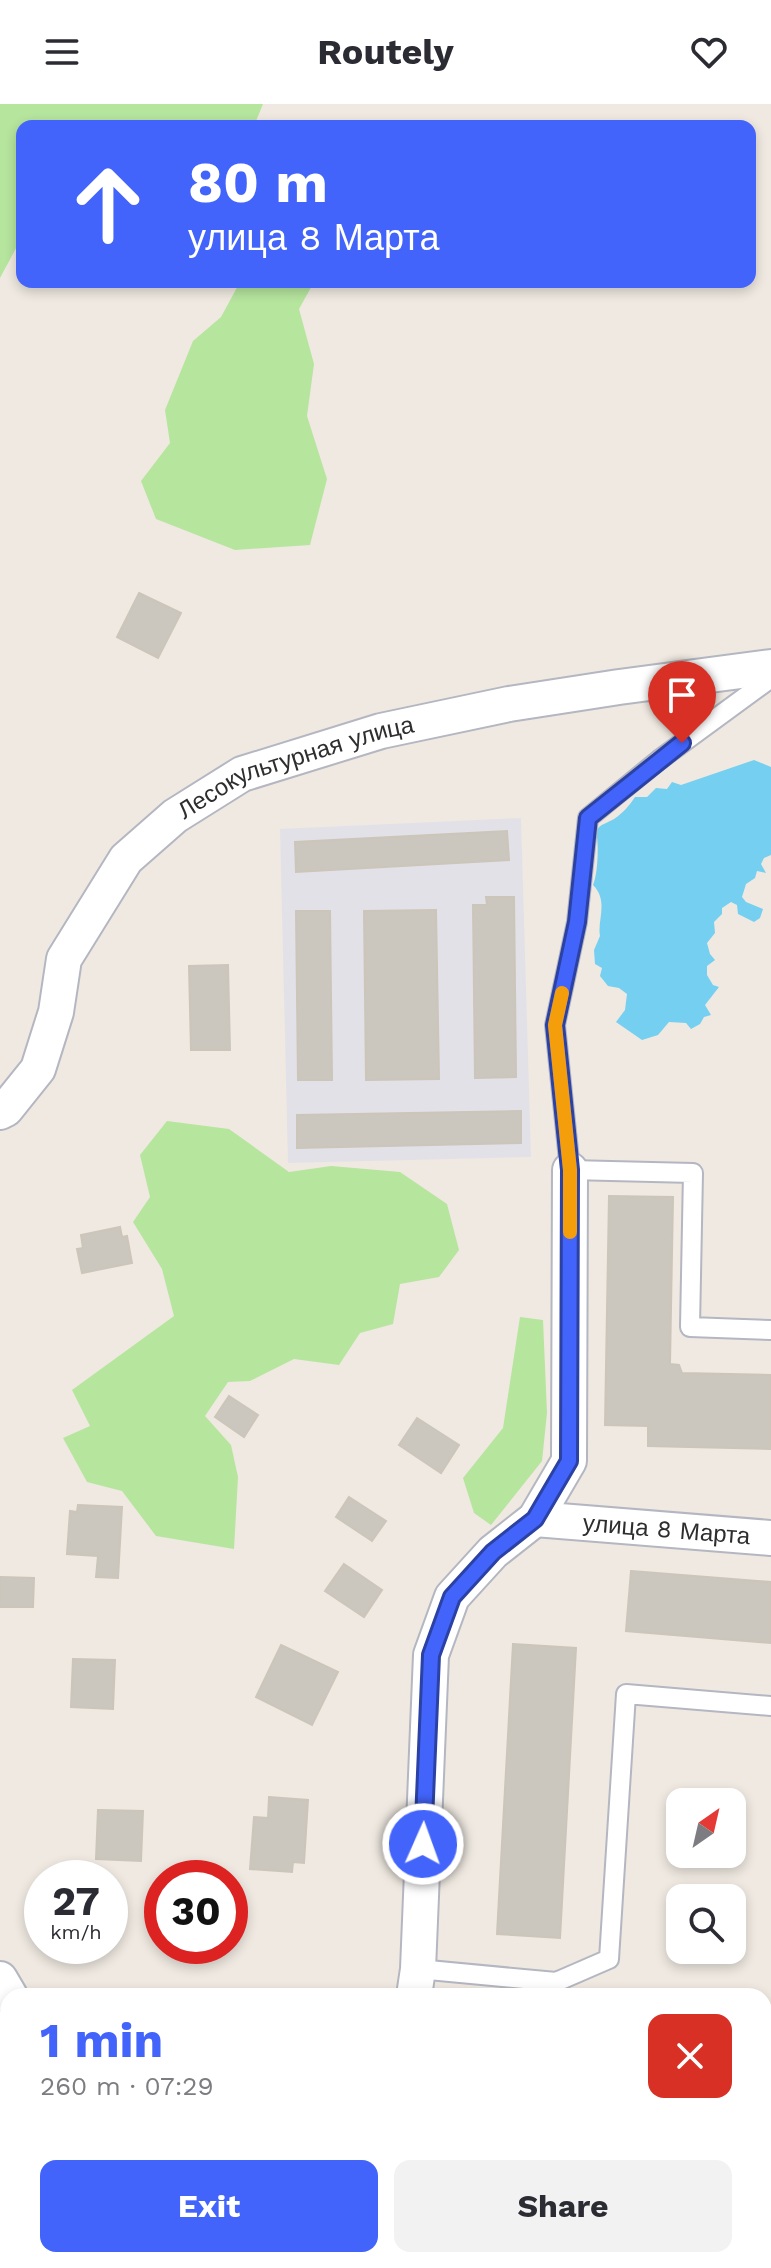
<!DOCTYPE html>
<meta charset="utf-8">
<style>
body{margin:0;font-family:"Work Sans",sans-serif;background:#f2f2f3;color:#2b2b33;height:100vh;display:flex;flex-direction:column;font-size:30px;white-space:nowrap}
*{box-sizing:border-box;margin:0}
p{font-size:26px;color:#7c7c81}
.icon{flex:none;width:44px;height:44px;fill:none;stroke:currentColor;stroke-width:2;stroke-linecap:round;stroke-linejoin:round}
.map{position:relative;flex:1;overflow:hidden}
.side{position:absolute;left:0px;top:1884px;width:772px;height:280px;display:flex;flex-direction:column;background:#fff;border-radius:24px 24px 0 0;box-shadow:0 4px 12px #0003}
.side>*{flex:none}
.guide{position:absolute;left:16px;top:16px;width:740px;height:168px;border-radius:16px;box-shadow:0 4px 12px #0003;background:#4264fb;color:#fff;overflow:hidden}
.needle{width:52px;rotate:34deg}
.controls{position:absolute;left:666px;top:1684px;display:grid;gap:16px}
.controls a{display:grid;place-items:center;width:80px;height:80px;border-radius:16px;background:#fff;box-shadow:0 4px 12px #0003;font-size:40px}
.speed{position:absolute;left:24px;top:1756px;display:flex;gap:16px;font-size:40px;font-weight:700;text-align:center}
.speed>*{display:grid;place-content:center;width:104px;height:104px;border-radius:50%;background:#fff;box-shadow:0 4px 12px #0003;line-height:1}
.speed small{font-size:20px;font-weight:400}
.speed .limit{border:12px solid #d22;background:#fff;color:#111}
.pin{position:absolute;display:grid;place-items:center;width:68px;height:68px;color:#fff;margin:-82px -34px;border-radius:50% 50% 50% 0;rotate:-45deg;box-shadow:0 0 8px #0007}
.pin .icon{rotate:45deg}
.me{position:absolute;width:88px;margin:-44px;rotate:2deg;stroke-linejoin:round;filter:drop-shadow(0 0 6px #0008)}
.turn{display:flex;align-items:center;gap:28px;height:168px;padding:0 40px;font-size:36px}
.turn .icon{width:104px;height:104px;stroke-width:2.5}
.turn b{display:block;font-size:56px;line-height:68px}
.round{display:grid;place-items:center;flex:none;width:84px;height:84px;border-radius:16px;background:#f2f2f3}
.head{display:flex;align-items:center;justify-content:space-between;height:136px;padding:0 40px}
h1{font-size:48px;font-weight:700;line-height:60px;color:#4264fb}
.cta{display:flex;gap:16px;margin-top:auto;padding:16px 40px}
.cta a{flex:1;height:92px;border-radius:16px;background:#4264fb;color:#fff;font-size:32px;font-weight:700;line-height:92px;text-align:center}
.cta a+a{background:#f2f2f3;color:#2b2b33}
header{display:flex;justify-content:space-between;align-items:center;height:104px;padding:0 40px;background:#fff;font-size:36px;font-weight:700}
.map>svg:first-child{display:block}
.industrial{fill:#e3e1e8}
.green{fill:#b6e59e}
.water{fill:#75cff0}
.building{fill:#cbc7bf;stroke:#cbc5ba;stroke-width:2}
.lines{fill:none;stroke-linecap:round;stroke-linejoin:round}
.lane-casing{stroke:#b4b7c1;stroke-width:22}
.street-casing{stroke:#b4b7c1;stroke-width:38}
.path{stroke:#c9c9c9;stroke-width:5;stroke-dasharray:6 4;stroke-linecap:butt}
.lane{stroke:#fff;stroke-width:18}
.street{stroke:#fff;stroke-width:34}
.route-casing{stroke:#2b41a3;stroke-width:20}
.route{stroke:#4264fb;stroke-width:14}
.slow{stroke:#f59e0b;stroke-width:14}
.labels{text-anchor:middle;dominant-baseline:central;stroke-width:8;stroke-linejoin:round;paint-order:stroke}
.street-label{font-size:24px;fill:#2e2e2e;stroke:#fff}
</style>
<header><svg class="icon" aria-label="menu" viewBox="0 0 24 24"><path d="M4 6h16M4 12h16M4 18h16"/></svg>Routely<svg class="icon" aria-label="heart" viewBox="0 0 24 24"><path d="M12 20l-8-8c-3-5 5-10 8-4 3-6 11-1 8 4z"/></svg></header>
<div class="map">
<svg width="771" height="2164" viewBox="0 0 771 2164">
<rect width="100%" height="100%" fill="#efe9e1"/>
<path class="industrial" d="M521,714L531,1053L288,1059L280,725Z"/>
<path class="green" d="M0,0H263L254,22H22V133L0,174Z
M240,178H314L299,205L314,260L307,312L327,375L310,441L235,446L156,415L141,377L170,339L165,306L193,237L221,213Z
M167,1017L229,1025L289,1068L331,1062L400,1068L447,1100L459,1146L439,1173L400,1180L393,1220L360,1229L339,1261L294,1255L250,1277L228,1278L205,1312L231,1341L238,1373L234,1445L156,1432L122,1387L87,1378L63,1334L90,1322L72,1286L174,1212L162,1165L133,1118L150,1093L140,1051Z
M520,1213L543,1216L547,1309L542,1357L491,1421L474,1409L463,1374L503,1324Z
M131,2156H211L214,2164H131Z
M287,2156H344L343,2164H287Z
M392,2156H450L458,2164H390Z
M478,2156H516L523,2164H486Z"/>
<path class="water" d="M754,656L771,663V751L764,754L761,760L766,769L757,767L755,774L746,780L742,793L746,798L763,805L760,814L754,818L738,810L737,801L731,798L722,804V810L714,818L715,829L707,839L710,850L715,856L707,862V871L713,881L719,883L705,901L711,911L704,913L700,920L691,925L686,919L669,918L658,931L642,936L616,918L625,906L627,890L619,884L608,882L600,872L602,864L595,860L594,846L600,832C597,816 609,797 593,781C598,770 599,739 596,727C601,719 606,720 614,715C623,709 629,702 635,693H647L656,684L667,685L672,678L681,681Z"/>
<path class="building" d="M139,489L181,509L158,554L117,533Z
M507,727L509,756L296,768L295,738Z
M486,793H514L516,973L475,974L473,801H487Z
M436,806L439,975L366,976L364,807Z
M296,807H330L332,976H298Z
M228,861L230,946H191L189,862Z
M521,1007V1039L297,1044V1011Z
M609,1092L673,1093L670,1260L679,1261L682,1269L771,1271V1345L648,1342V1322L605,1321Z
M120,1123L122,1133L127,1132L132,1159L82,1169L77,1145L83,1144L81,1131Z
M229,1292L258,1311L244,1333L215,1313Z
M417,1314L459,1341L441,1369L399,1341Z
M349,1393L386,1417L372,1437L336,1413Z
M78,1401L122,1403L118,1474L96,1473L98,1452L67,1450L70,1407L77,1408Z
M344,1460L382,1486L364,1513L325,1487Z
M631,1467L771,1478V1539L626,1527Z
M0,1473L34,1474L33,1503H0Z
M513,1540L576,1544L560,1834L497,1830Z
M281,1541L338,1568L312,1621L256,1593Z
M73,1555L115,1556L113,1605L71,1603Z
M269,1693L308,1696L304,1759L293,1758L292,1768L250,1765L254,1713L268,1714Z
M98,1706L143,1707L141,1757L96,1755Z
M516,2156H598L606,2164H523Z"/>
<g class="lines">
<g class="lane-casing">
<path id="lane" d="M771,574L659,656L588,714L577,818L555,921L570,1066L693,1069L690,1223L771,1226
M418,1865L556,1878L555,1892
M556,1878L609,1855L626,1590L771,1602
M764,2145H771"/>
</g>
<g class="street-casing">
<g id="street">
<path id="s1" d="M0,1008L6,1005L38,965L56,908L64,855L126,755L175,712L242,670L381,627L509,600L619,583L771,563"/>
<path id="s2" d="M535,1415L771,1434"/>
<path d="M0,1875L10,1892"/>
<path d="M414,1892L418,1865L431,1551L452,1493L493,1448L535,1415L569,1357L570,1066"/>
<path d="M0,1925L8,1929"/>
<path d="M243,2156L248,2164"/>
<path d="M373,2164L374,2156"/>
</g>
</g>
<path class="path" d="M464,2156L472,2164"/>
<use href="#lane" class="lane"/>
<use href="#street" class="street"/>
</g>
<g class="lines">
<g class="route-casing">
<path id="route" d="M423,1740L431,1551L452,1493L493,1448L535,1415L569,1357L570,1066L555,921L577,818L588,714L682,639"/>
</g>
<use href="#route" class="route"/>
<path class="slow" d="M562,889L555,921L570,1066V1128"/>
</g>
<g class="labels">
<g class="street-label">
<text stroke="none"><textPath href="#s1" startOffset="486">Лесокультурная улица</textPath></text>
<text stroke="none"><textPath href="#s2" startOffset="132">улица 8 Марта</textPath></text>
</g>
</g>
</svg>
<div class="controls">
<a><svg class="needle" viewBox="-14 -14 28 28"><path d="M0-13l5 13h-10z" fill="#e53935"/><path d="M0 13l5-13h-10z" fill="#7c7c81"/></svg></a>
<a><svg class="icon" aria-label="search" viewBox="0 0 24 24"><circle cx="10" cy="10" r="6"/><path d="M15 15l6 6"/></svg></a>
</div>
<div class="speed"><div>27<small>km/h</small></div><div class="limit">30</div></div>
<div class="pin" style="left:682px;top:639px;background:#d93025"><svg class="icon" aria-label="arrive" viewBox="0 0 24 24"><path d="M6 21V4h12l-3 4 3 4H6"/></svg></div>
<svg class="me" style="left:423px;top:1740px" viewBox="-20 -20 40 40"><circle r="17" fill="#4264fb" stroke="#fff" stroke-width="3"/><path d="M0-11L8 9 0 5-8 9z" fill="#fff"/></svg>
<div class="guide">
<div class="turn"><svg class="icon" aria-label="ahead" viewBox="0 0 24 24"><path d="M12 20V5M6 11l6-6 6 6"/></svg><div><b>80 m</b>улица 8 Марта</div></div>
</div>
<section class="side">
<div class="head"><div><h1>1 min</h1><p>260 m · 07:29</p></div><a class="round" style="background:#d93025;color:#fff"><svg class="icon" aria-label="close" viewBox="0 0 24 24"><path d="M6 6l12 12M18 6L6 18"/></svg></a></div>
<div class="cta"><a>Exit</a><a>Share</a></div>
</section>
</div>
